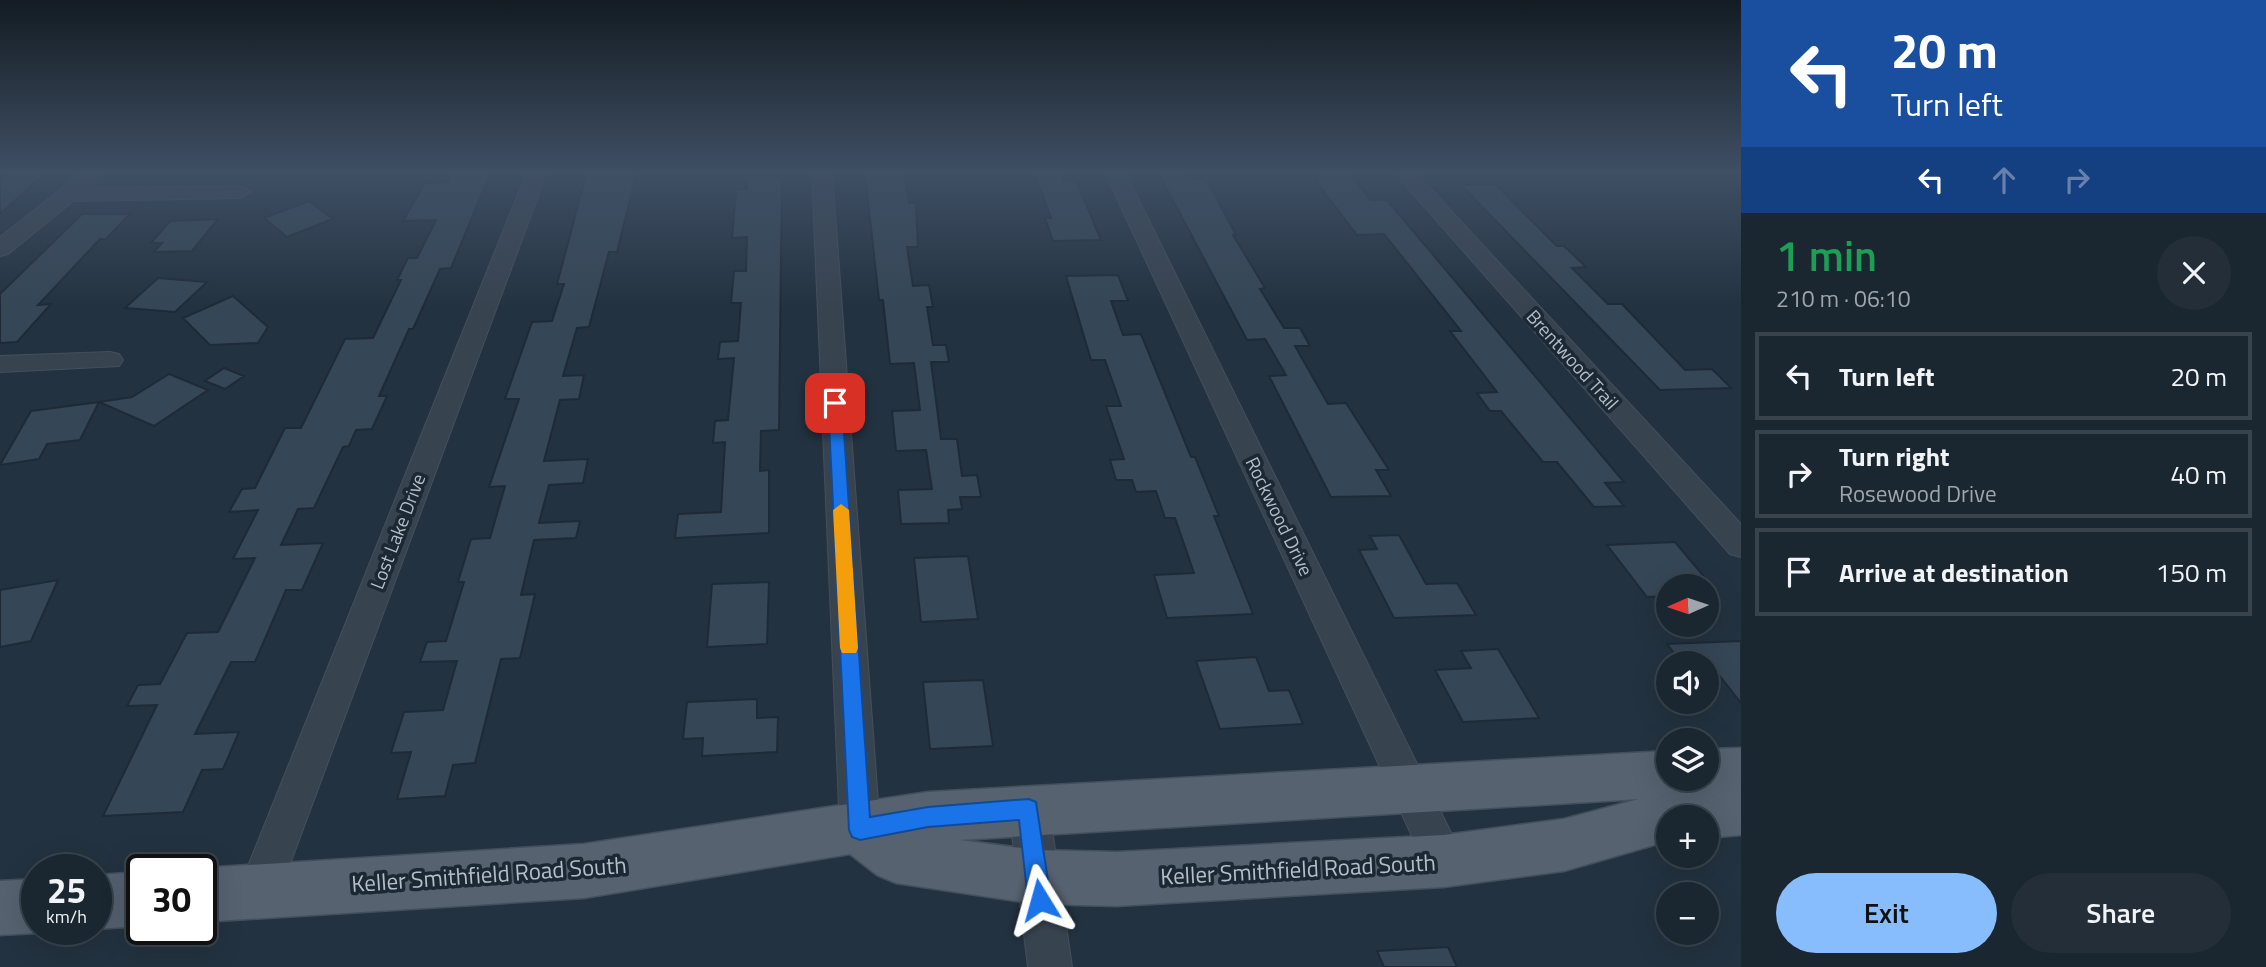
<!DOCTYPE html>
<meta charset="utf-8">
<style>
body{margin:0;font-family:"Titillium Web",sans-serif;background:#232e38;color:#f1f3f6;height:100vh;display:flex;flex-direction:column;font-size:26px;white-space:nowrap}
*{box-sizing:border-box;margin:0}
p{font-size:23px;color:#9fa5ab}
.icon{flex:none;width:38px;height:38px;fill:none;stroke:currentColor;stroke-width:2;stroke-linecap:round;stroke-linejoin:round}
.map{position:relative;flex:1;overflow:hidden}
.side{display:flex;flex-direction:column;background:#1a2630;width:525px}
.side>*{flex:none}
.top-card{background:#1a4fa0;color:#fff;overflow:hidden}
.needle{width:46px;rotate:267deg}
.tools{position:absolute;left:1656px;top:574px;display:grid;gap:14px}
.tools a{display:grid;place-items:center;width:63px;height:63px;border-radius:50%;background:#1a2630;box-shadow:0 7px 28px #0002,0 0 0 2px #38434c;font-size:35px}
.speed{position:absolute;left:21px;top:854px;display:flex;gap:14px;font-size:35px;font-weight:700;text-align:center}
.speed>*{display:grid;place-content:center;width:91px;height:91px;border-radius:50%;background:#1a2630;box-shadow:0 7px 28px #0002,0 0 0 2px #38434c;line-height:1}
.speed small{font-size:18px;font-weight:400}
.speed .limit{border:4px solid #111;border-radius:10px;background:#fff;color:#111}
.pin{position:absolute;display:grid;place-items:center;width:60px;height:60px;color:#fff;margin:-30px;border-radius:14px;box-shadow:0 4px 10px #0006}
.me{position:absolute;width:77px;margin:-38px;rotate:352deg;stroke-linejoin:round;filter:drop-shadow(0 0 5px #0008)}
.turn{display:flex;align-items:center;gap:24px;height:147px;padding:0 35px;font-size:32px}
.turn .icon{width:91px;height:91px;stroke-width:2.5}
.turn b{display:block;font-size:49px;line-height:60px}
.lanes{display:flex;align-items:center;height:66px;padding:0 35px;background:#0003;justify-content:center;gap:35px;direction:ltr}
.lanes .off{opacity:.35}
.round{display:grid;place-items:center;flex:none;width:74px;height:74px;border-radius:37px;background:#232e38}
.overview{display:flex;align-items:center;justify-content:space-between;height:119px;padding:0 35px}
h1{font-size:42px;font-weight:600;line-height:52px;color:#1e9e55}
.button{display:flex;gap:14px;margin-top:auto;padding:14px 35px}
.button a{flex:1;height:80px;border-radius:42px;background:#87bdfc;color:#111;font-size:28px;font-weight:600;line-height:80px;text-align:center}
.button a+a{background:#232e38;color:#f1f3f6}
ul{padding:0;list-style:none}
li{display:flex;align-items:center;gap:21px;height:88px;margin:0 14px 10px;padding:0 21px;border:4px solid #38434c;border-radius:0px}
li div{flex:1}
li b{display:block;font-size:26px}
li em{font-style:normal}
main{display:flex;flex:1;min-height:0}
.map>svg:first-child{display:block}
.building{fill:#354656;stroke:#1f2a37;stroke-width:2}
.lines{fill:none;stroke-linecap:round;stroke-linejoin:round}
.minor-casing{stroke:#444f5c;stroke-width:2}
.major-casing{stroke:#444f5c;stroke-width:3}
.minor{fill:#384350;fill-rule:evenodd}
.major{fill:#566270;fill-rule:evenodd}
.route{fill:#1a73e8;stroke:#114b97;stroke-width:2}
.slow{fill:#f59e0b}
.labels{text-anchor:middle;dominant-baseline:central;stroke-width:7;stroke-linejoin:round;paint-order:stroke}
.street-label{font-size:19px;fill:#b4beca;stroke:#1d2835}
.near-street-label{font-size:23px;fill:#b4beca;stroke:#1d2835}
</style>
<main>
<div class="map">
<svg width="1741" height="967" viewBox="0 0 1741 967">
<rect width="100%" height="100%" fill="#233240"/>
<path class="building" d="M15,172H46L0,214V178H8Z
M453,172H491L451,268L440,269L413,329H409L379,396H387L372,429L356,430L349,446L343,447L314,508L298,509L281,545L323,543L302,590H286L255,662H231L195,734L239,732L223,769L202,770L183,812L103,816L157,705L127,706L138,685L160,684L187,633L218,632L255,558L233,559L258,510L229,512L242,489L255,488L285,428H301L345,339L373,338L401,280H397L408,258H417L436,220L403,221L425,183L448,182Z
M587,172H637L617,252H609L589,327L577,328L563,376L584,375L579,399L560,400L544,461L588,459L583,483L549,485L539,523L580,521L576,538L534,540L521,595L535,594L520,658L501,659L475,763L453,765L445,796L397,799L411,752L391,753L404,712L443,710L457,661L420,662L427,642L446,641L464,582H458L471,539L490,538L505,486L489,487L519,399H505L532,322L552,321L564,284H557Z
M1034,172H1061L1064,181L1076,180L1101,240L1053,241L1045,218H1051Z
M1158,172H1183L1187,179H1206L1236,235H1233L1265,288L1260,289L1284,328H1300L1310,346H1295L1328,404L1346,403L1389,470H1376L1391,496L1331,497L1269,376L1286,375L1265,339L1247,340Z
M1315,172H1348L1371,200H1387L1624,482L1605,483L1624,506L1594,507L1557,462H1543L1501,411H1490L1477,393L1497,392L1450,331H1461L1384,234L1357,235L1315,180L1320,179Z
M904,173L909,203H916L918,247H907L913,286L929,285L933,307H927L933,345H946L949,362H931L941,439H957L962,476L977,475L981,497H960L962,509L948,510L949,523L901,524L898,490L932,489L926,450L896,451L892,411L920,410L914,363L890,364L883,300H879L865,174Z
M782,176L779,430L761,431L760,471L769,470V533L675,538L678,514L721,512L725,442L713,443L715,421L728,420L734,358L718,359L720,342L738,341L741,303H731L734,271H746L747,237L732,238L736,189H747V177Z
M1495,184L1557,246H1564L1586,267L1572,268L1608,304H1622L1685,370L1712,369L1731,388L1660,390L1461,185Z
M309,201L333,219L287,237L264,218Z
M82,214H130L106,239H100L38,305L51,304L17,342L0,343V294Z
M218,219L192,251L154,252L162,243H151L170,221Z
M1118,275L1128,301H1111L1123,335L1141,334L1191,457H1195L1219,516H1214L1253,614L1167,618L1154,575L1194,573L1175,518H1165L1156,491L1136,492L1132,480H1116L1110,460L1124,459L1106,406H1121L1105,360H1091L1066,276Z
M158,278L207,282L175,312L125,308Z
M233,296L268,327L258,343L210,345L183,318Z
M224,368L244,376L225,389L205,381Z
M169,374L208,390L154,426L99,402L132,397Z
M99,402L80,440L47,444L39,459L0,465L31,411Z
M1399,535L1426,584L1457,583L1476,615L1394,618L1359,550L1377,549L1370,536Z
M1675,542L1712,586H1668V596L1647,597L1607,545Z
M968,556L978,619L921,622L914,558Z
M58,580L31,641L0,647V590Z
M769,582L767,644L707,647L712,584Z
M1741,641V703L1719,675L1706,676V663H1682L1667,644Z
M1498,649L1539,718L1463,722L1435,670L1471,668L1461,651Z
M1256,657L1269,691L1289,690L1303,724L1220,729L1196,661Z
M983,680L993,746L930,749L923,682Z
M757,699V718L778,717L777,752L702,756L703,738L683,739L687,702Z
M1448,947L1457,967H1384L1377,951Z"/>
<g class="lines">
<g class="minor-casing">
<path id="minor" d="M83,172H105L89,188L240,186L251,192L240,198L73,201L8,254L0,256V237Z
M527,172H547L280,891L274,906L259,912L244,906L238,891Z
M812,172H832L880,830L874,844L860,849L846,844L840,830Z
M1105,172H1125L1458,847L1465,861L1458,875L1444,881L1430,875Z
M1394,172H1415L1741,524V557L1730,554Z
M110,352L119,354L123,360L119,366L0,372V356Z
M1029,790L1043,796L1049,809L1072,967H1028L1009,809L1015,796Z"/>
</g>
<g class="major-casing">
<path id="major" d="M1741,748V835L1706,838V817H1668V841L1564,871L1444,887L1117,906L1036,904L896,883L877,875L850,854L584,898L201,922V870H196L201,868L584,844L928,792L1668,751V779H1706V749ZM1639,799L1564,819L1444,835L1117,852L1036,850L960,840Z
M142,872V926L96,929V875Z
M37,879V929H47L37,933L0,935V881Z"/>
</g>
<use href="#minor" class="minor"/>
<use href="#major" class="major"/>
</g>
<linearGradient id="sky" x2="0" y2="1"><stop stop-color="#131c23"/><stop offset="0.56" stop-color="#3f4f64"/><stop offset="1" stop-color="#3f4f64" stop-opacity="0"/></linearGradient>
<rect width="1741" height="308" fill="url(#sky)"/>
<path class="route" d="M835,398L842,403L870,817L928,807L1029,799L1036,802L1051,900L1047,908L1040,911L1032,908L1028,900L1019,820L928,827L860,840L852,837L849,830L828,403Z"/>
<path class="slow" d="M841,504L849,510L858,648L856,653H842L840,648L833,510Z"/>
<g class="labels">
<g class="street-label">
<text transform="translate(1573 359) rotate(48)">Brentwood Trail</text>
<text transform="translate(1280 516) rotate(64)">Rockwood Drive</text>
<text transform="translate(397 531) rotate(-69)">Lost Lake Drive</text>
</g>
<g class="near-street-label">
<text transform="translate(1298 869) rotate(-3)">Keller Smithfield Road South</text>
<text transform="translate(489 874) rotate(-4)">Keller Smithfield Road South</text>
</g>
</g>
</svg>
<div class="tools">
<a><svg class="needle" viewBox="-14 -14 28 28"><path d="M0-13l5 13h-10z" fill="#e53935"/><path d="M0 13l5-13h-10z" fill="#9fa5ab"/></svg></a>
<a><svg class="icon" aria-label="sound" viewBox="0 0 24 24"><path d="M4 9h4l5-4v14l-5-4H4zM17 9q2 3 0 6"/></svg></a>
<a><svg class="icon" aria-label="layers" viewBox="0 0 24 24"><path d="M12 4l9 5-9 5-9-5zM3 14l9 5 9-5"/></svg></a>
<a>+</a>
<a>−</a>
</div>
<div class="speed"><div>25<small>km/h</small></div><div class="limit">30</div></div>
<div class="pin" style="left:835px;top:403px;background:#d93025"><svg class="icon" aria-label="arrive" viewBox="0 0 24 24"><path d="M6 21V4h12l-3 4 3 4H6"/></svg></div>
<svg class="me" style="left:1040px;top:900px" viewBox="-20 -20 40 40"><path d="M0-17L14 15 0 8-14 15z" fill="#1a73e8" stroke="#fff" stroke-width="4"/></svg>
</div>
<section class="side">
<div class="top-card">
<div class="turn"><svg class="icon" aria-label="left" viewBox="0 0 24 24"><path d="M17 20v-9H6M10 6l-5 5 5 5"/></svg><div><b>20 m</b>Turn left</div></div>
<div class="lanes"><svg class="icon" aria-label="left" viewBox="0 0 24 24"><path d="M17 20v-9H6M10 6l-5 5 5 5"/></svg><svg class="icon off" aria-label="ahead" viewBox="0 0 24 24"><path d="M12 20V5M6 11l6-6 6 6"/></svg><svg class="icon off" aria-label="right" viewBox="0 0 24 24"><path d="M7 20v-9h11M14 6l5 5-5 5"/></svg></div>
</div>
<div class="overview"><div><h1>1 min</h1><p>210 m · 06:10</p></div><a class="round"><svg class="icon" aria-label="close" viewBox="0 0 24 24"><path d="M6 6l12 12M18 6L6 18"/></svg></a></div>
<ul>
<li><svg class="icon" aria-label="left" viewBox="0 0 24 24"><path d="M17 20v-9H6M10 6l-5 5 5 5"/></svg><div><b>Turn left</b></div><em>20 m</em></li>
<li><svg class="icon" aria-label="right" viewBox="0 0 24 24"><path d="M7 20v-9h11M14 6l5 5-5 5"/></svg><div><b>Turn right</b><p>Rosewood Drive</p></div><em>40 m</em></li>
<li><svg class="icon" aria-label="arrive" viewBox="0 0 24 24"><path d="M6 21V4h12l-3 4 3 4H6"/></svg><div><b>Arrive at destination</b></div><em>150 m</em></li>
</ul>
<div class="button"><a>Exit</a><a>Share</a></div>
</section>
</main>
